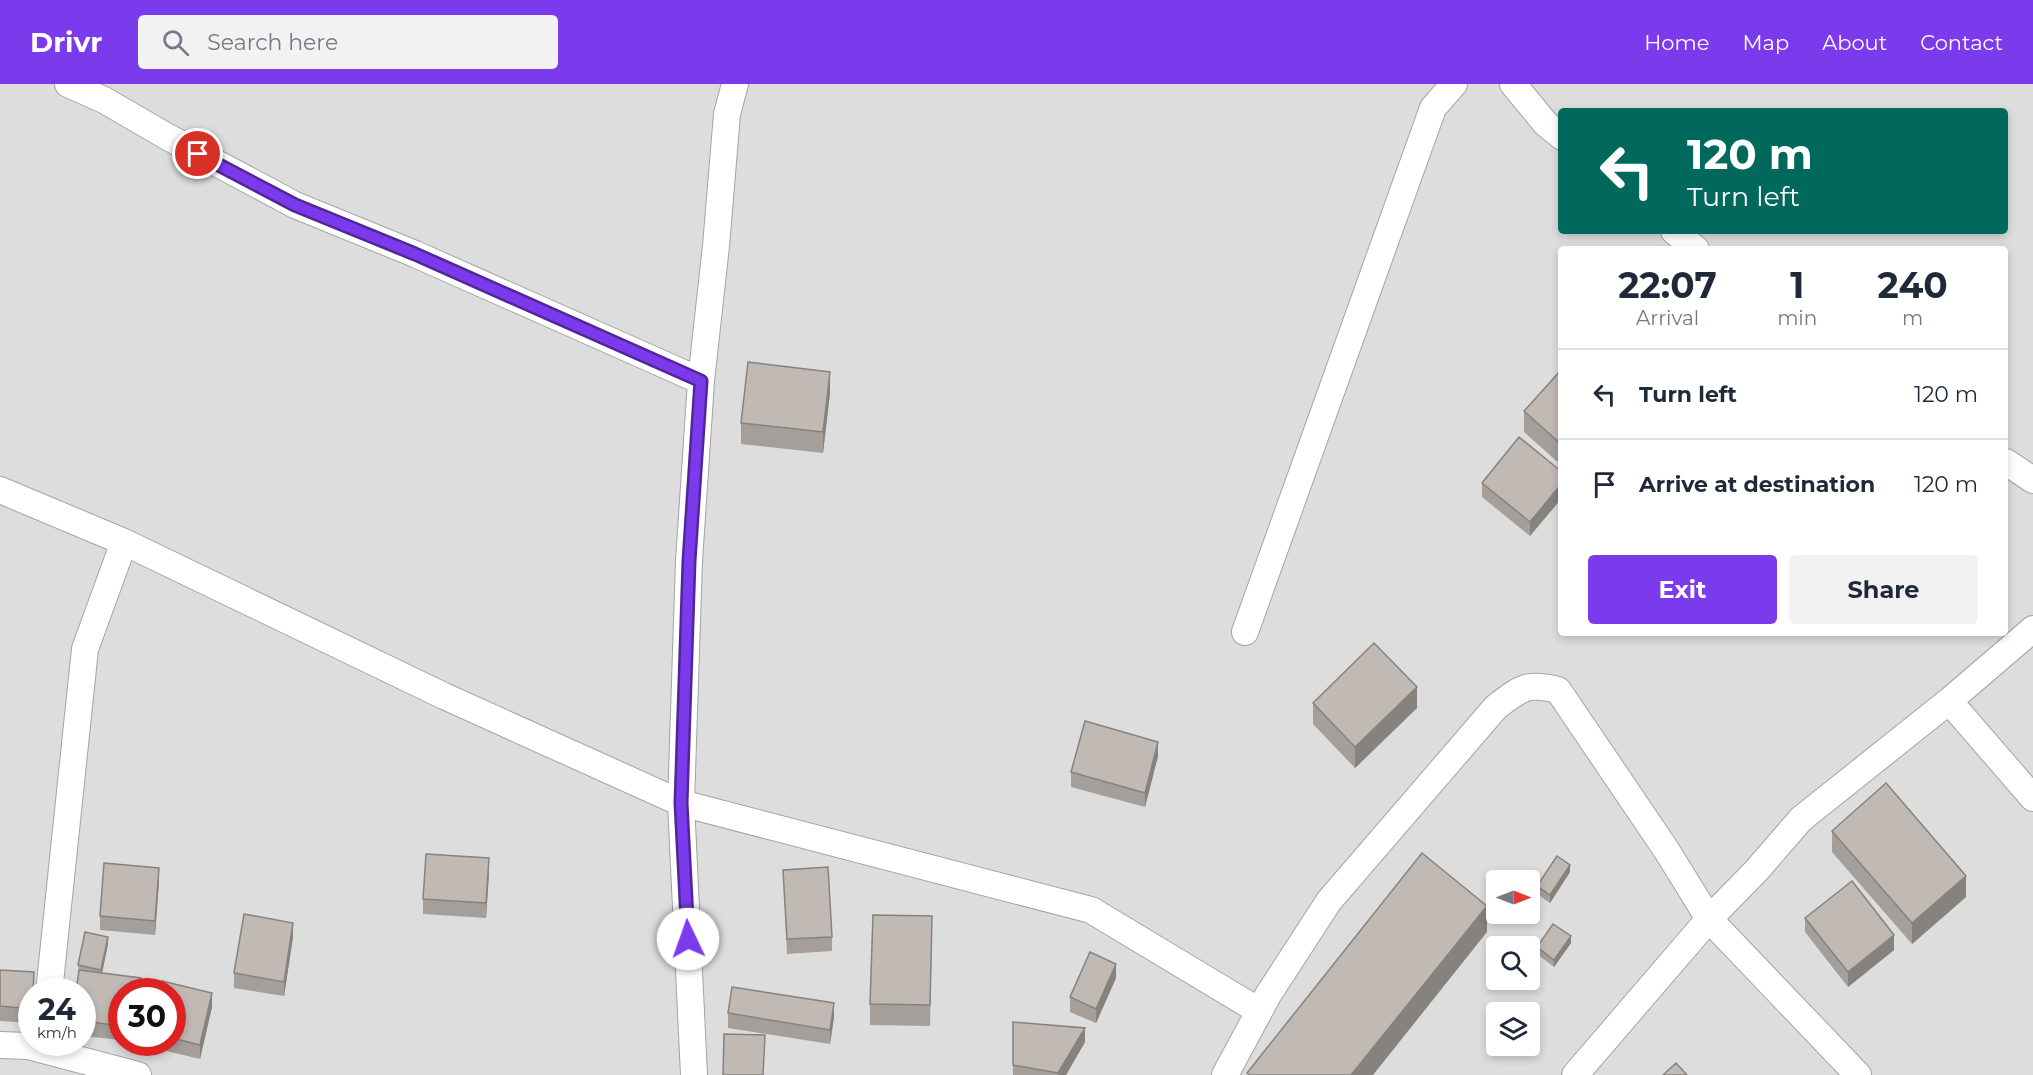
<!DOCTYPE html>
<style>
body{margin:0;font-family:Montserrat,sans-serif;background:#f2f2f3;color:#1f2937;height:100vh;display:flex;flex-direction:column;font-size:22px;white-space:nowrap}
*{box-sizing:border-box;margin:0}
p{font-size:20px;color:#747a83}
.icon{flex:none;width:33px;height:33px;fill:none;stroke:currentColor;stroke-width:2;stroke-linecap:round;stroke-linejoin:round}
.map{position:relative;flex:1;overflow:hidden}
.side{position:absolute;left:1558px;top:162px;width:450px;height:390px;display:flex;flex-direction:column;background:#fff;border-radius:6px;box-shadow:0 3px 9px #0003}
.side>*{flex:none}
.guide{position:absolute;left:1558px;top:24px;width:450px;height:126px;border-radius:6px;box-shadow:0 3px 9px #0003;background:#00695c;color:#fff;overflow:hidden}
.needle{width:39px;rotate:90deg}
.tools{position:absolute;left:1486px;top:786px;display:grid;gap:12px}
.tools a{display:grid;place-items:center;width:54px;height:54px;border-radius:6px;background:#fff;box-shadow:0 3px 9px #0003;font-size:30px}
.speed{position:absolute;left:18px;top:894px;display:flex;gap:12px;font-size:30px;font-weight:700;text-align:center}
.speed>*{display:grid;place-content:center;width:78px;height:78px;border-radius:50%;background:#fff;box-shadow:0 3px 9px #0003;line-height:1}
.speed small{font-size:15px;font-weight:400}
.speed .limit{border:9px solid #d22;background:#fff;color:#111}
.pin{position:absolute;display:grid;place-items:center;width:51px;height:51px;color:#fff;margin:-26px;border:3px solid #fff;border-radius:50%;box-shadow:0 2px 6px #0007}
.me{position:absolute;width:66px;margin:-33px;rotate:357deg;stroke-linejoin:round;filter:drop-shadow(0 0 4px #0008)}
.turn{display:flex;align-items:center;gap:21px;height:126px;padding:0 30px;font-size:27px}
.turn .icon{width:78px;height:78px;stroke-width:2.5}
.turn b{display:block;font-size:42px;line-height:51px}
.eta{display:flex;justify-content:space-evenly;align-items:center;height:102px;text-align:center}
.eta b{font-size:36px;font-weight:700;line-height:42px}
.cta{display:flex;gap:12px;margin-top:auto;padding:12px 30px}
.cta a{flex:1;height:69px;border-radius:6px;background:#7c3aed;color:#fff;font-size:24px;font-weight:700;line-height:69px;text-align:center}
.cta a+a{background:#f2f2f3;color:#1f2937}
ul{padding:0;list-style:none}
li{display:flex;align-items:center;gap:18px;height:90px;padding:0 30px;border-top:2px solid #e0e1e3}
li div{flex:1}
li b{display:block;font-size:22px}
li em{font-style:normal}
header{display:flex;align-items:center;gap:36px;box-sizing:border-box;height:84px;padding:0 30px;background:#7c3aed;color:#fff}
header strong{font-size:28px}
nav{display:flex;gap:33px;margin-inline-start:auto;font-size:21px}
.search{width:420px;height:54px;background:#f2f2f3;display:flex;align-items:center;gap:15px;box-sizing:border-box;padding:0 21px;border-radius:6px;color:#747a83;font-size:22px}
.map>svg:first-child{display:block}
.residential{fill:#dedddd;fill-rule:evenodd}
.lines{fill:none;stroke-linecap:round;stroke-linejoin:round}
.minor-casing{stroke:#a4a4a4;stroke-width:28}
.minor{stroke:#fff;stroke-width:26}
.wall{fill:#a59f9b}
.shaded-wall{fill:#86827e}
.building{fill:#c0b9b4;stroke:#86827e;stroke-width:1.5}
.route-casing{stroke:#51269a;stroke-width:15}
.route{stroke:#7c3aed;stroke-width:10}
</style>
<header>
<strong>Drivr</strong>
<div class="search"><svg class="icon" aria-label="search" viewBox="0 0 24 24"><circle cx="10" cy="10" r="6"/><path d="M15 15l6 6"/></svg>Search here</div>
<nav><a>Home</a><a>Map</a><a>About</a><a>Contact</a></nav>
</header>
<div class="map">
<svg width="2033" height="991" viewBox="0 0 2033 991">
<rect width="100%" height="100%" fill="#f0ede8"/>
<path class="residential" d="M0,0H2033V991H0ZM1562,27H2006V147H1562ZM1562,165H2006V549H1562ZM1497,796H1530V830H1497ZM1497,862H1530V896H1497ZM32,908H82V958H32ZM122,908H172V958H122ZM1497,928H1530V962H1497Z"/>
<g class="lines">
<g class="minor-casing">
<path id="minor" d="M68,0L104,16L166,52L295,121L415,170L701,297
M1513,0L1546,40L1562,53
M1674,147L1696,165
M2006,378L2033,396
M0,406L124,458L444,612L681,719L1091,826L1259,927
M1245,548L1433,24L1454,0
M1949,617L2033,714
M49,908L85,565L124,458
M0,961L28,962L138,991
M694,991L681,719L689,477L701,297L716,162L727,30L735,0
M1225,991L1268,911L1329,817L1496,623C1521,604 1527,598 1558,606L1667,767L1709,835L1858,991
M1575,991L1709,835L1756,787L1801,735L1949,617L2033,545"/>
</g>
<use href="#minor" class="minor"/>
</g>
<path class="wall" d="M1562,285V382L1524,348V327Z
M830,309L823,369L741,360V339Z
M1562,388L1530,452L1482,413V399Z
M1313,619L1417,624L1355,684L1313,640Z
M1158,672L1145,723L1071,703V688Z
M1832,747L1966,813L1912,860L1832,768Z
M783,786L832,853V867L787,870Z
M1570,788L1550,819L1537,810V802Z
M489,789L486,834L423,830V815Z
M159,798L155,851L100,846V832Z
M1805,834L1894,866L1848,903L1805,848Z
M293,853L284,912L234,904V889Z
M932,853L930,942L870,941V920Z
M1571,859L1554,883L1537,870V863Z
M108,860L102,889L141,908H122V956L82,952V908L79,888L78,881Z
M0,886L34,888L31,939L0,937Z
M1116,894L1096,939L1070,928V913Z
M172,908L212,923L200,975L150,963V958H172Z
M728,929L834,933L830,960L728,944Z
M1013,938L1085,958L1066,991H1013Z"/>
<path class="shaded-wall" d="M830,288V309L823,369V348Z
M1562,399V414L1530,452V438Z
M1417,603V624L1355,684V663Z
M1158,658V672L1145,723V709Z
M489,774V789L486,834V819Z
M1570,781V788L1550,819V811Z
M159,784V798L155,851V837Z
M1966,792V813L1912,860V839Z
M1487,822V848L1373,991H1351Z
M293,839V853L284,912V898Z
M1894,851V866L1848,903V888Z
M1571,852V859L1554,883V876Z
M108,853V860L101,894V886Z
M1116,880V894L1096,939V925Z
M212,909V923L200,975V961Z
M834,919V933L830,960V946Z
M1085,944V958L1066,991H1058V989Z"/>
<path class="building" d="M748,278L830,288L823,348L741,339Z
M1562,285V361L1524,327Z
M1519,353L1562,388V399L1530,438L1482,399Z
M1374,559L1417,603L1355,663L1313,619Z
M1085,637L1158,658L1145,709L1071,688Z
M1886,699L1966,792L1912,839L1832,747Z
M1422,769L1487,822L1351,991H1250L1247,989Z
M426,770L489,774L486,819L423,815Z
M1557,772L1570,781L1550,811L1537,802Z
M104,779L159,784L155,837L100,832Z
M828,783L832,853L787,855L783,786Z
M1852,797L1894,851L1848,888L1805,834Z
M244,830L293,839L284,898L234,889Z
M873,831L932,832L930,921L870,920Z
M1553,840L1571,852L1554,876L1537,863Z
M85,848L108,853L101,886L78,881Z
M1090,868L1116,880L1096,925L1070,913Z
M0,886L34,888L33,908H32L31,925L0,922Z
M79,886L141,894L139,908H122V942L82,937V908H76Z
M162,897L212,909L200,961L172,954V908H160Z
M732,903L834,919L830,946L728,929Z
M1013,938L1085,944L1058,989L1013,981Z
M724,950L765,951L763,991H723Z
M1676,979L1687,991H1663Z"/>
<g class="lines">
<g class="route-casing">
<path id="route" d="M198,70L295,121L415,170L701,297L689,477L681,719L688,855"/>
</g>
<use href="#route" class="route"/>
</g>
</svg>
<div class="tools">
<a><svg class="needle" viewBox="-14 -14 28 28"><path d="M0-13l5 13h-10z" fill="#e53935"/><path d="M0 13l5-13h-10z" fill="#747a83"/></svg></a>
<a><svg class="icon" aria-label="search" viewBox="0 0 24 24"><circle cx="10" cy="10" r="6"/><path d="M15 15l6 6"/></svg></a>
<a><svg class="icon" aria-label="layers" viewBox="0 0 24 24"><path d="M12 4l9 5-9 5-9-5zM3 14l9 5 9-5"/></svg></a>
</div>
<div class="speed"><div>24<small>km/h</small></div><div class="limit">30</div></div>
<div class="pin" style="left:198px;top:70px;background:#d93025"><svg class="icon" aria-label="arrive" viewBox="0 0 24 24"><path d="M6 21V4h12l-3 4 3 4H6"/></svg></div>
<svg class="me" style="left:688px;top:855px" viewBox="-20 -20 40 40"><circle r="19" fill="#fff"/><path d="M0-13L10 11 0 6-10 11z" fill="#7c3aed"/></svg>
<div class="guide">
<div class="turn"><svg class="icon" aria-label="left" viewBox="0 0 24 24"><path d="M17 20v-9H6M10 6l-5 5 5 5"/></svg><div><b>120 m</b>Turn left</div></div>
</div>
<section class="side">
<div class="eta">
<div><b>22:07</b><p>Arrival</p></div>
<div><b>1</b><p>min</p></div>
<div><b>240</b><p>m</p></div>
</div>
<ul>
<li><svg class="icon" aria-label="left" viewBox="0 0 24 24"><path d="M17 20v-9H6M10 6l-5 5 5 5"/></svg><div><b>Turn left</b></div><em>120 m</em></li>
<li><svg class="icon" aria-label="arrive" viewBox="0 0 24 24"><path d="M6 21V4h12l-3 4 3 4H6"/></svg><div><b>Arrive at destination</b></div><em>120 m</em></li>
</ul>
<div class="cta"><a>Exit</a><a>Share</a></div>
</section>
</div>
